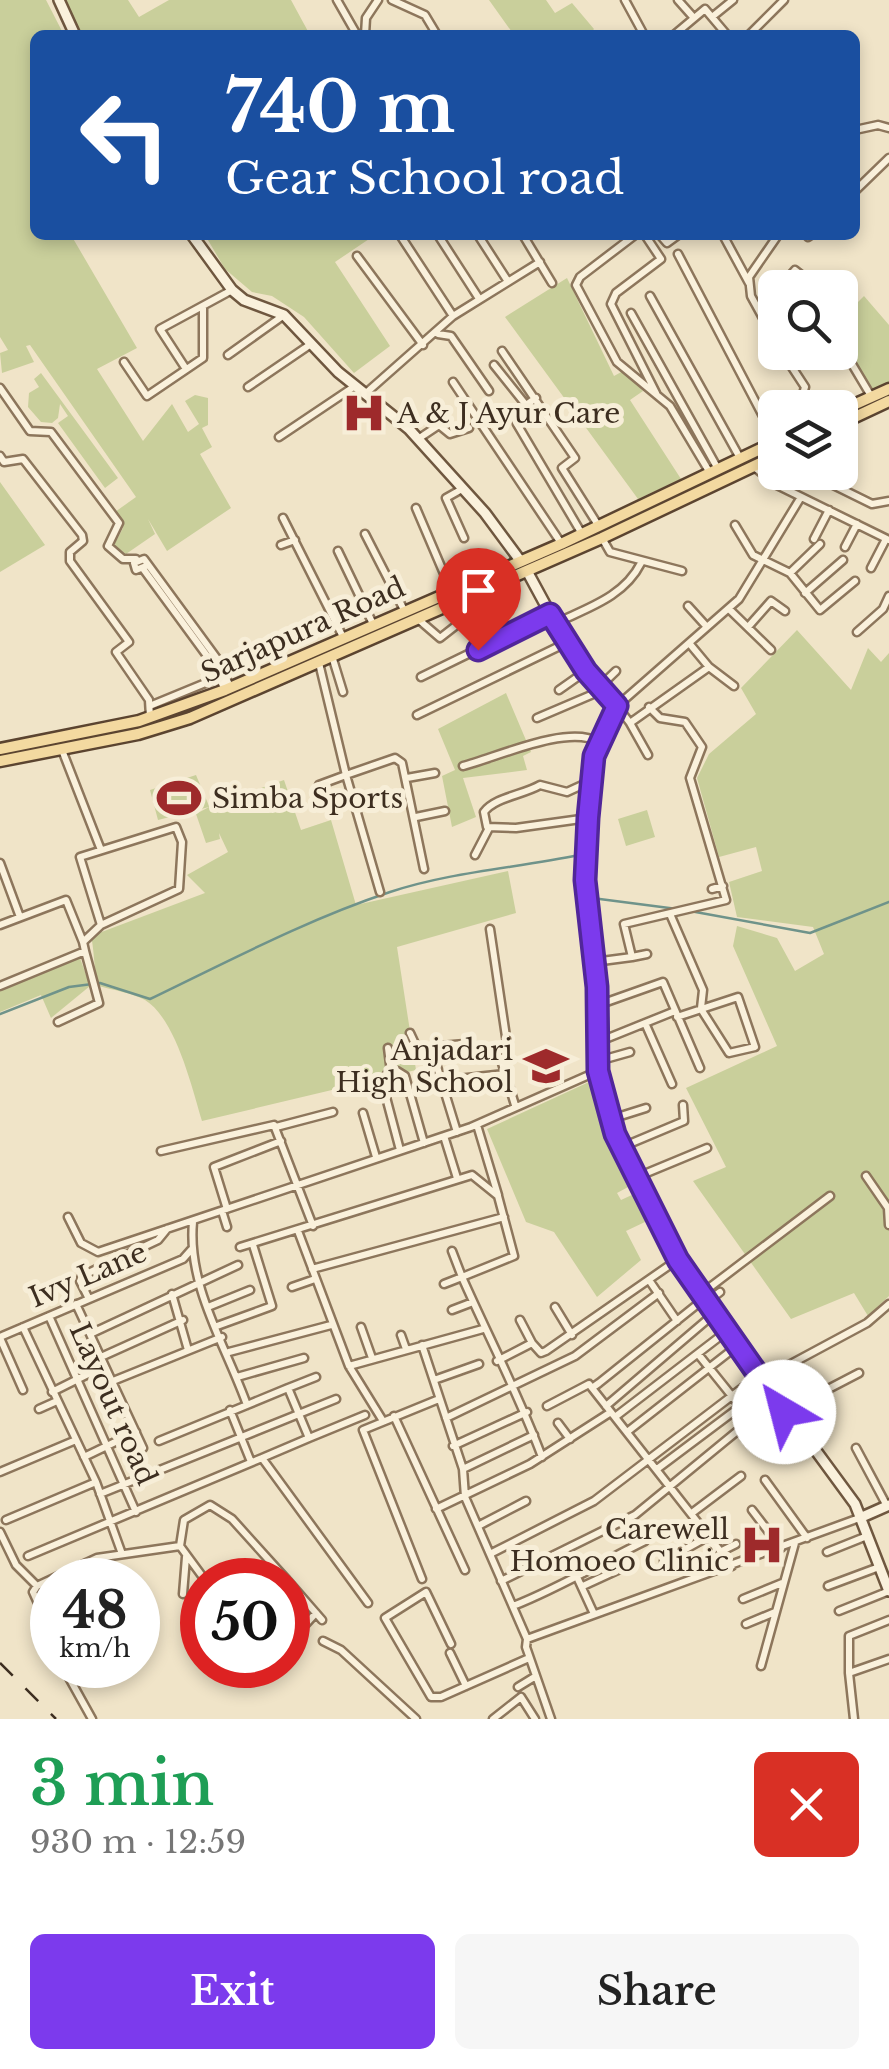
<!DOCTYPE html>
<meta charset="utf-8">
<style>
body{margin:0;font-family:"Libre Baskerville",serif;background:#f6f6f6;color:#222;height:100vh;display:flex;flex-direction:column;font-size:38px;white-space:nowrap}
*{box-sizing:border-box;margin:0}
p{font-size:32px;color:#767676}
.icon{flex:none;width:55px;height:55px;fill:none;stroke:currentColor;stroke-width:2;stroke-linecap:round;stroke-linejoin:round}
.map{position:relative;height:1719px;overflow:hidden}
.panel{display:flex;flex-direction:column;background:#fff;flex:1}
.panel>*{flex:none}
.banner{position:absolute;left:30px;top:30px;width:830px;height:210px;border-radius:15px;box-shadow:0 5px 15px #0003;background:#1a4fa0;color:#fff;overflow:hidden}
.tools{position:absolute;left:758px;top:270px;display:grid;gap:20px}
.tools a{display:grid;place-items:center;width:100px;height:100px;border-radius:15px;background:#fff;box-shadow:0 5px 15px #0003;font-size:50px}
.speed{position:absolute;left:30px;top:1558px;display:flex;gap:20px;font-size:50px;font-weight:700;text-align:center}
.speed>*{display:grid;place-content:center;width:130px;height:130px;border-radius:50%;background:#fff;box-shadow:0 5px 15px #0003;line-height:1}
.speed small{font-size:25px;font-weight:400}
.speed .limit{border:15px solid #d22;background:#fff;color:#111}
.pin{position:absolute;display:grid;place-items:center;width:85px;height:85px;color:#fff;margin:-102px -42px;border-radius:50% 50% 50% 0;rotate:-45deg;box-shadow:0 0 10px #0007}
.pin .icon{rotate:45deg}
.me{position:absolute;width:110px;margin:-55px;rotate:323deg;stroke-linejoin:round;filter:drop-shadow(0 0 8px #0008)}
.turn{display:flex;align-items:center;gap:35px;height:210px;padding:0 30px;font-size:45px}
.turn .icon{width:130px;height:130px;stroke-width:2.5}
.turn b{display:block;font-size:70px;line-height:85px}
.round{display:grid;place-items:center;flex:none;width:105px;height:105px;border-radius:15px;background:#f6f6f6}
.summary{display:flex;align-items:center;justify-content:space-between;height:170px;padding:0 30px}
h1{font-size:60px;font-weight:600;line-height:75px;color:#1e9e55}
.cta{display:flex;gap:20px;margin-top:auto;padding:20px 30px}
.cta a{flex:1;height:115px;border-radius:15px;background:#7c3aed;color:#fff;font-size:40px;font-weight:600;line-height:115px;text-align:center}
.cta a+a{background:#f6f6f6;color:#222}
.map>svg:first-child{display:block}
.green{fill:#c9cf9b}
.lines{fill:none;stroke-linecap:round;stroke-linejoin:round}
.stream{stroke:#6f938a;stroke-width:2.5}
.street-casing{stroke:#8d765c;stroke-width:11}
.secondary-casing{stroke:#6f573f;stroke-width:14}
.primary-casing{stroke:#5b4430;stroke-width:15}
.street{stroke:#faf1dc;stroke-width:6}
.secondary{stroke:#faf1dc;stroke-width:9}
.primary{stroke:#f3d9a0;stroke-width:10}
.rail{stroke:#3d2e20;stroke-width:2.5;stroke-dasharray:18 18;stroke-linecap:butt}
.route-casing{stroke:#51269a;stroke-width:25}
.route{stroke:#7c3aed;stroke-width:18}
.labels{text-anchor:middle;dominant-baseline:central;stroke-width:10;stroke-linejoin:round;paint-order:stroke}
.poi-label{font-size:28px;fill:#3d2e20;stroke:#f7eed8;text-anchor:start}
.street-label{font-size:28px;fill:#3d2e20;stroke:#f7eed8}
</style>
<div class="map">
<svg width="889" height="1719" viewBox="0 0 889 1719">
<rect width="100%" height="100%" fill="#f0e4c8"/>
<path class="green" d="M0,0H46L64,35H35V235H71L137,348L97,369L143,441L172,404L188,432L199,424L185,401L195,395L208,398V425L202,428L212,447L200,454L231,508L167,551L148,519L155,534L126,554L114,545L123,528L115,512L136,497L30,345L26,346L34,362L2,373L0,353L8,350L0,337Z
M64,0H128L139,17L169,0H291L310,35H81Z
M489,0H546L555,13L572,3L594,29L589,35H514Z
M205,235H375L335,262L390,346L354,373L304,317L272,296L252,292L225,269Z
M567,278L614,376L625,370L643,391L630,400L681,479L638,499L505,317Z
M864,296L889,325V382L872,390L840,335V320Z
M41,373L118,478L105,488L58,423L68,416L60,404L58,418L52,423L41,422L28,407L29,393L39,387L34,379Z
M0,482L45,545L0,572Z
M797,630L851,690L868,648L881,662L889,653V1296L868,1316L854,1293L791,1319L693,1181L726,1167L686,1088L777,1046L733,946L737,926L777,938L795,971L824,954L813,927L737,917L729,882L762,871L756,847L719,857L697,778L709,754L756,714L741,688Z
M506,693L531,752L523,756L527,770L463,778L476,817L452,827L442,776L455,770L438,729Z
M196,775L209,806L284,780L301,830L331,820L356,905L508,871L516,913L397,947L416,1070L202,1121C192,1088 176,1019 145,1000C132,993 113,990 99,986C93,968 95,954 91,936L205,893L187,875L228,852L219,833L220,839L206,843L196,814L209,807L158,820L150,790Z
M647,810L655,837L626,846L618,819Z
M80,958L90,986L51,1018L41,995L0,1012V990Z
M589,1082L630,1186L617,1193L621,1200L634,1194L647,1221L626,1231L641,1260L597,1297L554,1232L526,1222L487,1129Z"/>
<g class="lines">
<path class="stream" d="M592,898L677,909
M690,911L810,933L889,902
M0,1014L69,987L100,983L150,999C229,961 306,920 390,892C450,872 516,868 579,855L582,883"/>
<g class="street-casing">
<path id="street" d="M337,0L357,35
M392,0L425,15L437,35
M625,0L644,35
M678,0L694,18
M712,17L733,0
M365,35L366,18L378,0
M674,35L705,9L727,35
M749,35L784,0
M855,130L878,125L889,128
M855,191L889,158
M400,235L453,316
M438,235L478,297
M478,235L507,280
M523,235L552,283
M635,235L580,277L576,285L617,362L670,406L710,473
M645,235L661,259L616,293L611,304L656,393
M660,235L667,243L678,235
M723,235L749,283
M808,237L811,235
M678,254L775,439
M357,256L423,345
M788,278L795,270L818,288
M650,296L740,458
M840,305V312
M631,313L718,469
M438,334L451,336L489,391
M775,340L751,296L749,277L778,235
M840,344L871,396
M502,351L575,458L562,468L598,525
M782,352L805,387L799,408
M228,355L284,315
M124,362L147,396L203,358V307
M494,365L526,405L536,398
M186,369L160,329L232,290
M453,382L561,543
M248,387L311,344
M0,388L30,431L51,432L119,523L108,546L123,559H136
M366,393L453,316L540,262
M517,424L582,534
M279,437L355,386
M418,439L439,425L450,434L469,428
M0,456L4,462L23,459L82,535L83,541L70,552V561L129,642L116,652L149,700L150,717
M754,467L777,485L889,540
M807,472L872,504L889,501
M462,489L446,498L464,538
M416,508L451,590
M283,518L343,637
M735,525L753,555L790,573L820,610L855,581
M365,534L404,610
M602,538L610,552L682,571
M814,539L829,510
M281,545L295,540
M845,547L857,524
M338,551L373,624
M146,566L136,570L134,563L144,559L218,660L230,687
M871,568L886,539
M144,570L213,664L225,690
M790,573L820,544
M486,589L503,619
M805,593L843,560
M688,606L707,627
M729,609L771,650
M418,619L440,638L472,613
M556,623C587,608 624,597 641,563
M748,627L771,601L785,611
M857,632L883,609L889,596
M689,643L709,667
M332,656L343,692
M319,663L346,775L395,758L402,763L424,869
M421,677L550,614
M734,686L709,667L630,723L617,706L739,599L801,497
M559,690L586,671
M152,705L220,677
M417,715L566,643
M537,718L591,695L616,671
M630,723L648,755
M62,750L101,850
M463,766C495,758 568,724 598,742
M407,778L435,773
M319,785L346,775L380,892
M416,817L445,811
M588,818L516,828L487,827L484,812C495,797 523,795 540,785L567,792L591,781
M475,855L489,828
M0,863L20,917
M712,889L723,886
M670,914L703,990L701,1008
M0,925L66,900L83,942
M490,929L508,1050L502,1063L515,1105
M632,957L647,954
M594,962L632,957L624,924L726,900L690,778L702,747L685,722L660,718L649,707
M0,986L85,951L83,942L101,925L179,889L182,842L176,827L80,857L101,925
M598,1005L663,982L700,1068
M677,1017L738,997L755,1047L729,1053L701,1009
M58,1022L99,1003L85,951
M645,1023L672,1084
M410,1033L417,1048L465,1044
M598,1042L675,1011
M431,1047L457,1132
M388,1048L391,1072
M598,1061L630,1052
M439,1081L505,1074
M363,1113L376,1157
M611,1119L646,1108
M477,1125L498,1195
M276,1127L333,1112
M444,1136L457,1178
M622,1147L684,1121L683,1105
M400,1150L383,1086L387,1074L397,1071L405,1076L424,1143
M161,1151L274,1125L313,1226
M866,1176L888,1208L889,1225
M637,1177L707,1148
M227,1209L214,1167L281,1141
M222,1211L227,1227
M68,1217L81,1243L98,1252L471,1127L598,1071
M193,1222C187,1286 226,1346 247,1405L288,1388L309,1438L262,1458L368,1603
M298,1231L349,1366L383,1421
M240,1247L472,1175L498,1196L514,1256L462,1277C489,1338 519,1395 542,1457
M312,1269L504,1217
M649,1280L677,1321
M444,1284L462,1277L452,1251
M292,1287L315,1279
M172,1294L188,1350
M701,1294L830,1196
M89,1299L80,1281L82,1276L158,1240L167,1229
M707,1302L720,1292
M76,1304L143,1448
M208,1307L250,1290
M555,1307L572,1335
M452,1310L473,1302
M49,1316L136,1512
M520,1320L532,1343
M217,1326L272,1306L253,1245
M23,1327L96,1482L122,1554
M361,1327L372,1358
M90,1334L238,1265
M401,1335L406,1349
M0,1337L183,1259L191,1250
M0,1338L23,1390
M422,1345L463,1469L465,1497L527,1639L526,1647L551,1719
M229,1352L331,1325
M698,1354L752,1421
M101,1357L183,1320
M497,1361L532,1343L541,1353L546,1351L677,1260
M349,1366L483,1329
M237,1377L304,1358
M434,1380L479,1364
M761,1380L867,1323L889,1304
M113,1381L222,1337
M288,1388L316,1377
M592,1388L732,1566
M52,1392L104,1366
M547,1406L589,1384L592,1388L599,1383L704,1299
M606,1406L715,1313
M39,1409L57,1401
M230,1410L251,1462
M784,1412L859,1373
M394,1416L465,1570
M615,1417L727,1331
M446,1418L575,1356L659,1293
M558,1423L570,1439
M627,1432L737,1346
M309,1438L365,1415
M159,1441L247,1405
M453,1446L527,1412
M771,1446L795,1425
M856,1448L887,1506
M84,1457L136,1432
M463,1469L534,1435
M657,1469L741,1406
M0,1472L76,1440
M765,1480L807,1538
M100,1494L336,1399
M436,1509L530,1464L611,1412
M752,1510L781,1548
M692,1513L741,1476
M6,1520L96,1482
M480,1525L526,1501
M0,1532L16,1565L37,1586
M180,1546L205,1580
M722,1551L736,1544
M827,1552L867,1536
M490,1554L594,1501L758,1376
M28,1556L262,1458
M664,1561L711,1535
M577,1577L594,1614
M422,1579L363,1430L439,1399
M288,1581L322,1620
M501,1581L635,1515L775,1400
M583,1586L633,1563
M828,1586L879,1567
M183,1594L186,1557
M743,1599L782,1583
M513,1606C559,1588 600,1563 645,1541
M839,1611L889,1591
M746,1624L775,1612
M288,1633L303,1627L316,1613
M52,1634L33,1592L37,1586L97,1558L180,1546L184,1520L210,1505L232,1519L287,1580
M527,1639L862,1517
M323,1641L341,1650L416,1719
M451,1644L426,1592L385,1618L431,1697H441L529,1658
M450,1653L466,1686
M62,1665L92,1719
M761,1666L795,1543
M849,1673V1636L889,1620
M518,1687L536,1676
M493,1719L521,1697L535,1719
M854,1719L849,1673L889,1659"/>
</g>
<g class="secondary-casing">
<path id="secondary" d="M59,0L75,35
M192,235L232,290L244,300L284,315L338,372L409,429L485,513L519,559
M527,571L566,643L617,706L593,756L585,880L597,987L598,1071L615,1134L687,1275L855,1504L889,1591
M862,1517L889,1505"/>
</g>
<g class="primary-casing">
<path id="primary" d="M840,411L889,389
M840,424L889,401
M0,749L139,721L225,690L561,544L775,442
M0,761L138,734L190,718L602,538L775,456"/>
</g>
<use href="#street" class="street"/>
<use href="#secondary" class="secondary"/>
<use href="#primary" class="primary"/>
<path class="rail" d="M0,1663L56,1719"/>
</g>
<g class="lines">
<g class="route-casing">
<path id="route" d="M478,650L550,614L586,671L617,706L594,756L588,818L585,880L597,987L598,1071L615,1134L678,1260L784,1412"/>
</g>
<use href="#route" class="route"/>
</g>
<defs>
<g id="hospital-bare" transform="scale(3.45)"><path d="M-5-5h3v3.5h4V-5h3V5h-3V1.5h-4V5h-3Z" fill="#9e2a2b" stroke="#f7eed8" stroke-width="2.5" paint-order="stroke"/></g>
<g id="stadium-bare" transform="scale(3.45)"><path d="M0-5a6.5 5 0 1 0 0 10a6.5 5 0 1 0 0-10ZM-3.5-1.8h7v3.6h-7Z" fill="#9e2a2b" stroke="#f7eed8" stroke-width="2.5" paint-order="stroke"/></g>
<g id="school-bare" transform="scale(3.45)"><path d="M0-5L7-2L0 1L-7-2ZM-4 1L0 2.5L4 1V4Q0 6-4 4Z" fill="#9e2a2b" stroke="#f7eed8" stroke-width="2.5" paint-order="stroke"/></g>
</defs>
<g fill-rule="evenodd">
<use href="#hospital-bare" x="364" y="413"/>
<use href="#stadium-bare" x="179" y="798"/>
<use href="#school-bare" x="546" y="1066"/>
<use href="#hospital-bare" x="762" y="1545"/>
</g>
<g class="labels">
<g class="poi-label">
<text x="397" y="413">A &amp; J Ayur Care</text>
<text x="212" y="798">Simba Sports</text>
<text x="513" y="1050" text-anchor="end">Anjadari<tspan x="513" dy="32">High School</tspan></text>
<text x="729" y="1529" text-anchor="end">Carewell<tspan x="729" dy="32">Homoeo Clinic</tspan></text>
</g>
<g class="street-label">
<text transform="translate(303 630) rotate(-24)">Sarjapura Road</text>
<text transform="translate(88 1275) rotate(-23)">Ivy Lane</text>
<text transform="translate(113 1404) rotate(66)">Layout road</text>
</g>
</g>
</svg>
<div class="tools">
<a><svg class="icon" aria-label="search" viewBox="0 0 24 24"><circle cx="10" cy="10" r="6"/><path d="M15 15l6 6"/></svg></a>
<a><svg class="icon" aria-label="layers" viewBox="0 0 24 24"><path d="M12 4l9 5-9 5-9-5zM3 14l9 5 9-5"/></svg></a>
</div>
<div class="speed"><div>48<small>km/h</small></div><div class="limit">50</div></div>
<div class="pin" style="left:478px;top:650px;background:#d93025"><svg class="icon" aria-label="arrive" viewBox="0 0 24 24"><path d="M6 21V4h12l-3 4 3 4H6"/></svg></div>
<svg class="me" style="left:784px;top:1412px" viewBox="-20 -20 40 40"><circle r="19" fill="#fff"/><path d="M0-13L10 11 0 6-10 11z" fill="#7c3aed"/></svg>
<div class="banner">
<div class="turn"><svg class="icon" aria-label="left" viewBox="0 0 24 24"><path d="M17 20v-9H6M10 6l-5 5 5 5"/></svg><div><b>740 m</b>Gear School road</div></div>
</div>
</div>
<section class="panel">
<div class="summary"><div><h1>3 min</h1><p>930 m · 12:59</p></div><a class="round" style="background:#d93025;color:#fff"><svg class="icon" aria-label="close" viewBox="0 0 24 24"><path d="M6 6l12 12M18 6L6 18"/></svg></a></div>
<div class="cta"><a>Exit</a><a>Share</a></div>
</section>
